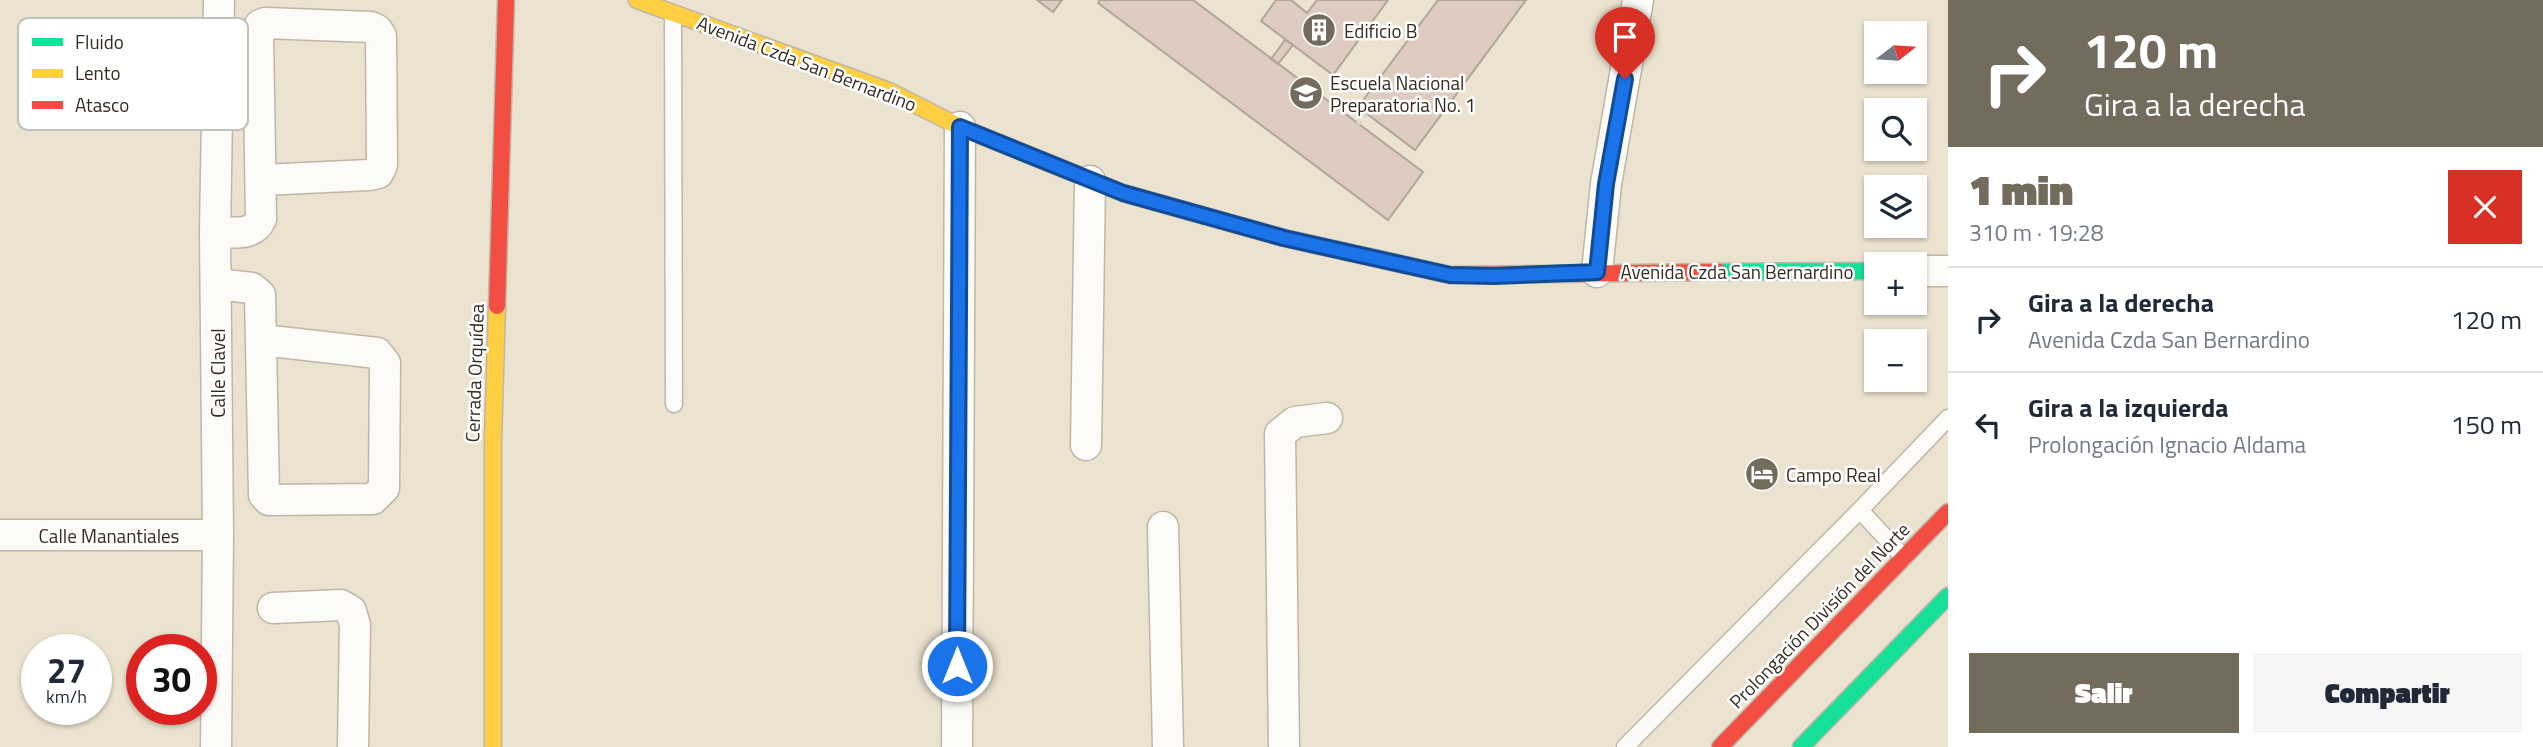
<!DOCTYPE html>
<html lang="es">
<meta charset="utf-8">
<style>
body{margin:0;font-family:"Titillium Web",sans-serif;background:#f6f6f7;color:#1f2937;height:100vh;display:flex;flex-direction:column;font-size:26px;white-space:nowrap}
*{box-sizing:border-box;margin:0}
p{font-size:23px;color:#747a83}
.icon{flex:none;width:38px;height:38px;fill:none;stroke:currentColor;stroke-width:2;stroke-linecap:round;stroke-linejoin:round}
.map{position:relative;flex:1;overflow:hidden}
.details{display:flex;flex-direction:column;background:#fff;width:595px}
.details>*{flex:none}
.guide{background:#736c5d;color:#fff;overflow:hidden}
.needle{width:46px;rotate:73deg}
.buttons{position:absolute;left:1864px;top:21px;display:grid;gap:14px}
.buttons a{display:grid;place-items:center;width:63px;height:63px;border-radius:0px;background:#fff;box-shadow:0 2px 5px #0004;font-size:35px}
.speed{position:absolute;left:21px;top:634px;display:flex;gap:14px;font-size:35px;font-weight:700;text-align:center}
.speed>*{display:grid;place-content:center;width:91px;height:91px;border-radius:50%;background:#fff;box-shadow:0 2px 5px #0004;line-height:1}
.speed small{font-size:18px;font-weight:400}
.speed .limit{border:10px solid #d22;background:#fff;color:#111}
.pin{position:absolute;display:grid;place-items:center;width:60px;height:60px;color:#fff;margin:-72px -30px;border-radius:50% 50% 50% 0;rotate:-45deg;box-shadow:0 0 7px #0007}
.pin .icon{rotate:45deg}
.me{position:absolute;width:77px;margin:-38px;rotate:0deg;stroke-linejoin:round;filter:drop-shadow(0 0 5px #0008)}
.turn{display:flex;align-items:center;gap:24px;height:147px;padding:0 21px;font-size:32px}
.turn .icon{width:91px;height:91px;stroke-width:2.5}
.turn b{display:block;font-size:49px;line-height:60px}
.round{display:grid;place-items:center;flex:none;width:74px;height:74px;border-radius:0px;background:#f6f6f7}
.summary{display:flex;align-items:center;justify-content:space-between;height:119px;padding:0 21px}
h1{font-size:42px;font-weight:800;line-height:52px;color:#736c5d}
.button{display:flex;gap:14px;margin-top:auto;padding:14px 21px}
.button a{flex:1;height:80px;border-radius:0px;background:#736c5d;color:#fff;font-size:28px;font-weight:800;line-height:80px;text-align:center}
.button a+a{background:#f6f6f7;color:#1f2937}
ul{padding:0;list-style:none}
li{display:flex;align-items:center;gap:21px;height:105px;padding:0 21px;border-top:2px solid #e0e1e3}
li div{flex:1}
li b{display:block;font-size:26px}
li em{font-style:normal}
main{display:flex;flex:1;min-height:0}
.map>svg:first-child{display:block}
.building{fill:#ddccbf;stroke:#b1a69b;stroke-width:2}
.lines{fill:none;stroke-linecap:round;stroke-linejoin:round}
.lane-casing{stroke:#beb7a8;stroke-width:19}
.street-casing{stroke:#beb7a8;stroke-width:33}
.fast-casing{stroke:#beb7a8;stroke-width:19}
.slow-casing{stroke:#beb7a8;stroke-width:19}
.jam-casing{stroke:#beb7a8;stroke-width:19}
.path{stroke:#dad7d1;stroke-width:4.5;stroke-dasharray:5 3.5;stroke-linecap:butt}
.lane{stroke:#fcfbf8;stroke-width:16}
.street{stroke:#fcfbf8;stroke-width:30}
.fast{stroke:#16e098;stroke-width:16}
.slow{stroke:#ffcf43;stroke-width:16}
.jam{stroke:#f24e42;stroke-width:16}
.route-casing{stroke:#114b97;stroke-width:18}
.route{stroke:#1a73e8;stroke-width:12}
.labels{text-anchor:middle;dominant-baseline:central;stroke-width:5;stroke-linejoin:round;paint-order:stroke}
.poi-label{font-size:19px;fill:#332c1f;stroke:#fff;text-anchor:start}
.street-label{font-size:19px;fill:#332c1f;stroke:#fff}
.key{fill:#fff;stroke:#c2c0bc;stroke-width:2}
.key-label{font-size:19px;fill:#332c1f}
</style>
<main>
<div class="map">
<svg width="1948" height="747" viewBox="0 0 1948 747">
<rect width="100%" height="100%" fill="#ebe2cf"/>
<path class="building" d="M1037,0H1062L1053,12Z
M1100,0H1193L1423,172L1388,220L1098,3Z
M1276,0H1291L1307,13L1317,0H1388L1333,75L1261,21Z
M1438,0H1526L1415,150L1358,107Z
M1285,40L1293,45L1278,64L1271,59Z"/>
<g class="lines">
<g class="lane-casing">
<path id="lane" d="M673,15L674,404
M1860,510L1948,418
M1625,747L1860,510L1904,558"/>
</g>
<g class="street-casing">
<path id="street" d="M215,232C232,232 253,237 261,219L258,30L260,25L265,23L371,27L377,30L381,36L382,165L378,173L369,175L262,180
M1914,271H1948
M1597,272L1606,184L1638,0
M216,284L252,288L260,295L264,495L269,500L373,499L384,488L385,363L377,353L262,340
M1086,445L1090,181
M1163,527L1168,747
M0,535H218
M273,608L341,605L351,611L355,625L353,747
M216,747L218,535L215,232L219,0
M957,747L960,127
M1284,747L1280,434L1295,422L1327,418"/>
</g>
<g class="fast-casing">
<path id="fast" d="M1719,272L1876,271
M1801,747L1948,596"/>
</g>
<g class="slow-casing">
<path id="slow" d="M637,0L889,91L960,127L1123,193L1155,202
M493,747V440L497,306"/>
</g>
<g class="jam-casing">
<path id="jam" d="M1155,202L1284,238L1450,275L1719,272
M497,306L506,0
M1720,747L1948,512"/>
</g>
<path class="path" d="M1358,124L1366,114"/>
<use href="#lane" class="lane"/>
<use href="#street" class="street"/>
<use href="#fast" class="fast"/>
<use href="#slow" class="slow"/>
<use href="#jam" class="jam"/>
</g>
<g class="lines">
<g class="route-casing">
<path id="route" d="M957,666L960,127L1123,193L1284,238L1450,275L1494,276L1597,272L1606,184L1625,79"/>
</g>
<use href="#route" class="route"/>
</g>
<defs>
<g id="building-disc" transform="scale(1.75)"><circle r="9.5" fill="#736c5d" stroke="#fff"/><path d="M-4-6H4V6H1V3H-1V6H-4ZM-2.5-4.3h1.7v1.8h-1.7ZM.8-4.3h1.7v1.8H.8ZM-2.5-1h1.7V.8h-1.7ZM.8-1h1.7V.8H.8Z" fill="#fff"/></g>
<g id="school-disc" transform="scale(1.75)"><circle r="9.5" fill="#736c5d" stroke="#fff"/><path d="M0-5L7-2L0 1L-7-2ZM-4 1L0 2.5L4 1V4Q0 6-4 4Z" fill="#fff"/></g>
<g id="hotel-disc" transform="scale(1.75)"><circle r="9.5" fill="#736c5d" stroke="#fff"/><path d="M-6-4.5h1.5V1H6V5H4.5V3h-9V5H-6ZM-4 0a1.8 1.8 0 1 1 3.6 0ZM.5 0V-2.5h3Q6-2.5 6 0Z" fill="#fff"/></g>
</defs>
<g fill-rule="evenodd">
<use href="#building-disc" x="1319" y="30"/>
<use href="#school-disc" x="1306" y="93"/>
<use href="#hotel-disc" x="1762" y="474"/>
</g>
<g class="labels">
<g class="poi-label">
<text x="1344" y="30">Edificio B</text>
<text x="1330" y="82">Escuela Nacional<tspan x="1330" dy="22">Preparatoria No. 1</tspan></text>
<text x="1786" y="474">Campo Real</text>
</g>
<g class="street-label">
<text transform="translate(807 63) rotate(21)">Avenida Czda San Bernardino</text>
<text x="1737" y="271">Avenida Czda San Bernardino</text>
<text transform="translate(217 373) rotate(-90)">Calle Clavel</text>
<text transform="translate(474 373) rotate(-88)">Cerrada Orquídea</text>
<text x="109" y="535">Calle Manantiales</text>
<text transform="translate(1819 615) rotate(-46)">Prolongación División del Norte</text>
</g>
</g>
<rect x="18" y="18" width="230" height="112" rx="10" class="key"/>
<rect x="32" y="38" width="31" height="8" fill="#16e098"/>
<rect x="32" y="69" width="31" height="9" fill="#ffcf43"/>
<rect x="32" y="101" width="31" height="8" fill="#f24e42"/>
<g class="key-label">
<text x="75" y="49">Fluido</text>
<text x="75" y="80">Lento</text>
<text x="75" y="112">Atasco</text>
</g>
</svg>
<div class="buttons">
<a><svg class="needle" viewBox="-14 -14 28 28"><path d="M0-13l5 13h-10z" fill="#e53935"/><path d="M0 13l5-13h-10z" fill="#747a83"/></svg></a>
<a><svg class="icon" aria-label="search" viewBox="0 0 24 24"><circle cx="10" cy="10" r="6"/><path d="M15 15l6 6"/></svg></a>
<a><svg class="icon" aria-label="layers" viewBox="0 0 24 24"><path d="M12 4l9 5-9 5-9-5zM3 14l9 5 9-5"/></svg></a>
<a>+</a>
<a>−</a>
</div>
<div class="speed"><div>27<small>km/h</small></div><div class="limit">30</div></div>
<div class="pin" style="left:1625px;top:79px;background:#d93025"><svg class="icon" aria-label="arrive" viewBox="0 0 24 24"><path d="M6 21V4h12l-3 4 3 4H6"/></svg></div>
<svg class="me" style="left:957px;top:666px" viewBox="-20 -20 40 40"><circle r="17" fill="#1a73e8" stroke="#fff" stroke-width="3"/><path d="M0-11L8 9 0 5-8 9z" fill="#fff"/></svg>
</div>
<section class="details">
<div class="guide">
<div class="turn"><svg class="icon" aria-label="right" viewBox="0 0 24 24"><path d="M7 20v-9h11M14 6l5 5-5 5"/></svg><div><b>120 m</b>Gira a la derecha</div></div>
</div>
<div class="summary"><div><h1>1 min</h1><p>310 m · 19:28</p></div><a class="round" style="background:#d93025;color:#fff"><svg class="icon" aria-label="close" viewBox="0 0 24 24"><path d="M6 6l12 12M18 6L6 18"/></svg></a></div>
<ul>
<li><svg class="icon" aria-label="right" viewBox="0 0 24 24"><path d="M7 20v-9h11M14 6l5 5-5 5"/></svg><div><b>Gira a la derecha</b><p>Avenida Czda San Bernardino</p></div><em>120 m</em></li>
<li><svg class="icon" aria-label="left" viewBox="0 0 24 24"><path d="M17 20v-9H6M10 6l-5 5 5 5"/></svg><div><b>Gira a la izquierda</b><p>Prolongación Ignacio Aldama</p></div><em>150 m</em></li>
</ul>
<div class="button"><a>Salir</a><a>Compartir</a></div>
</section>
</main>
